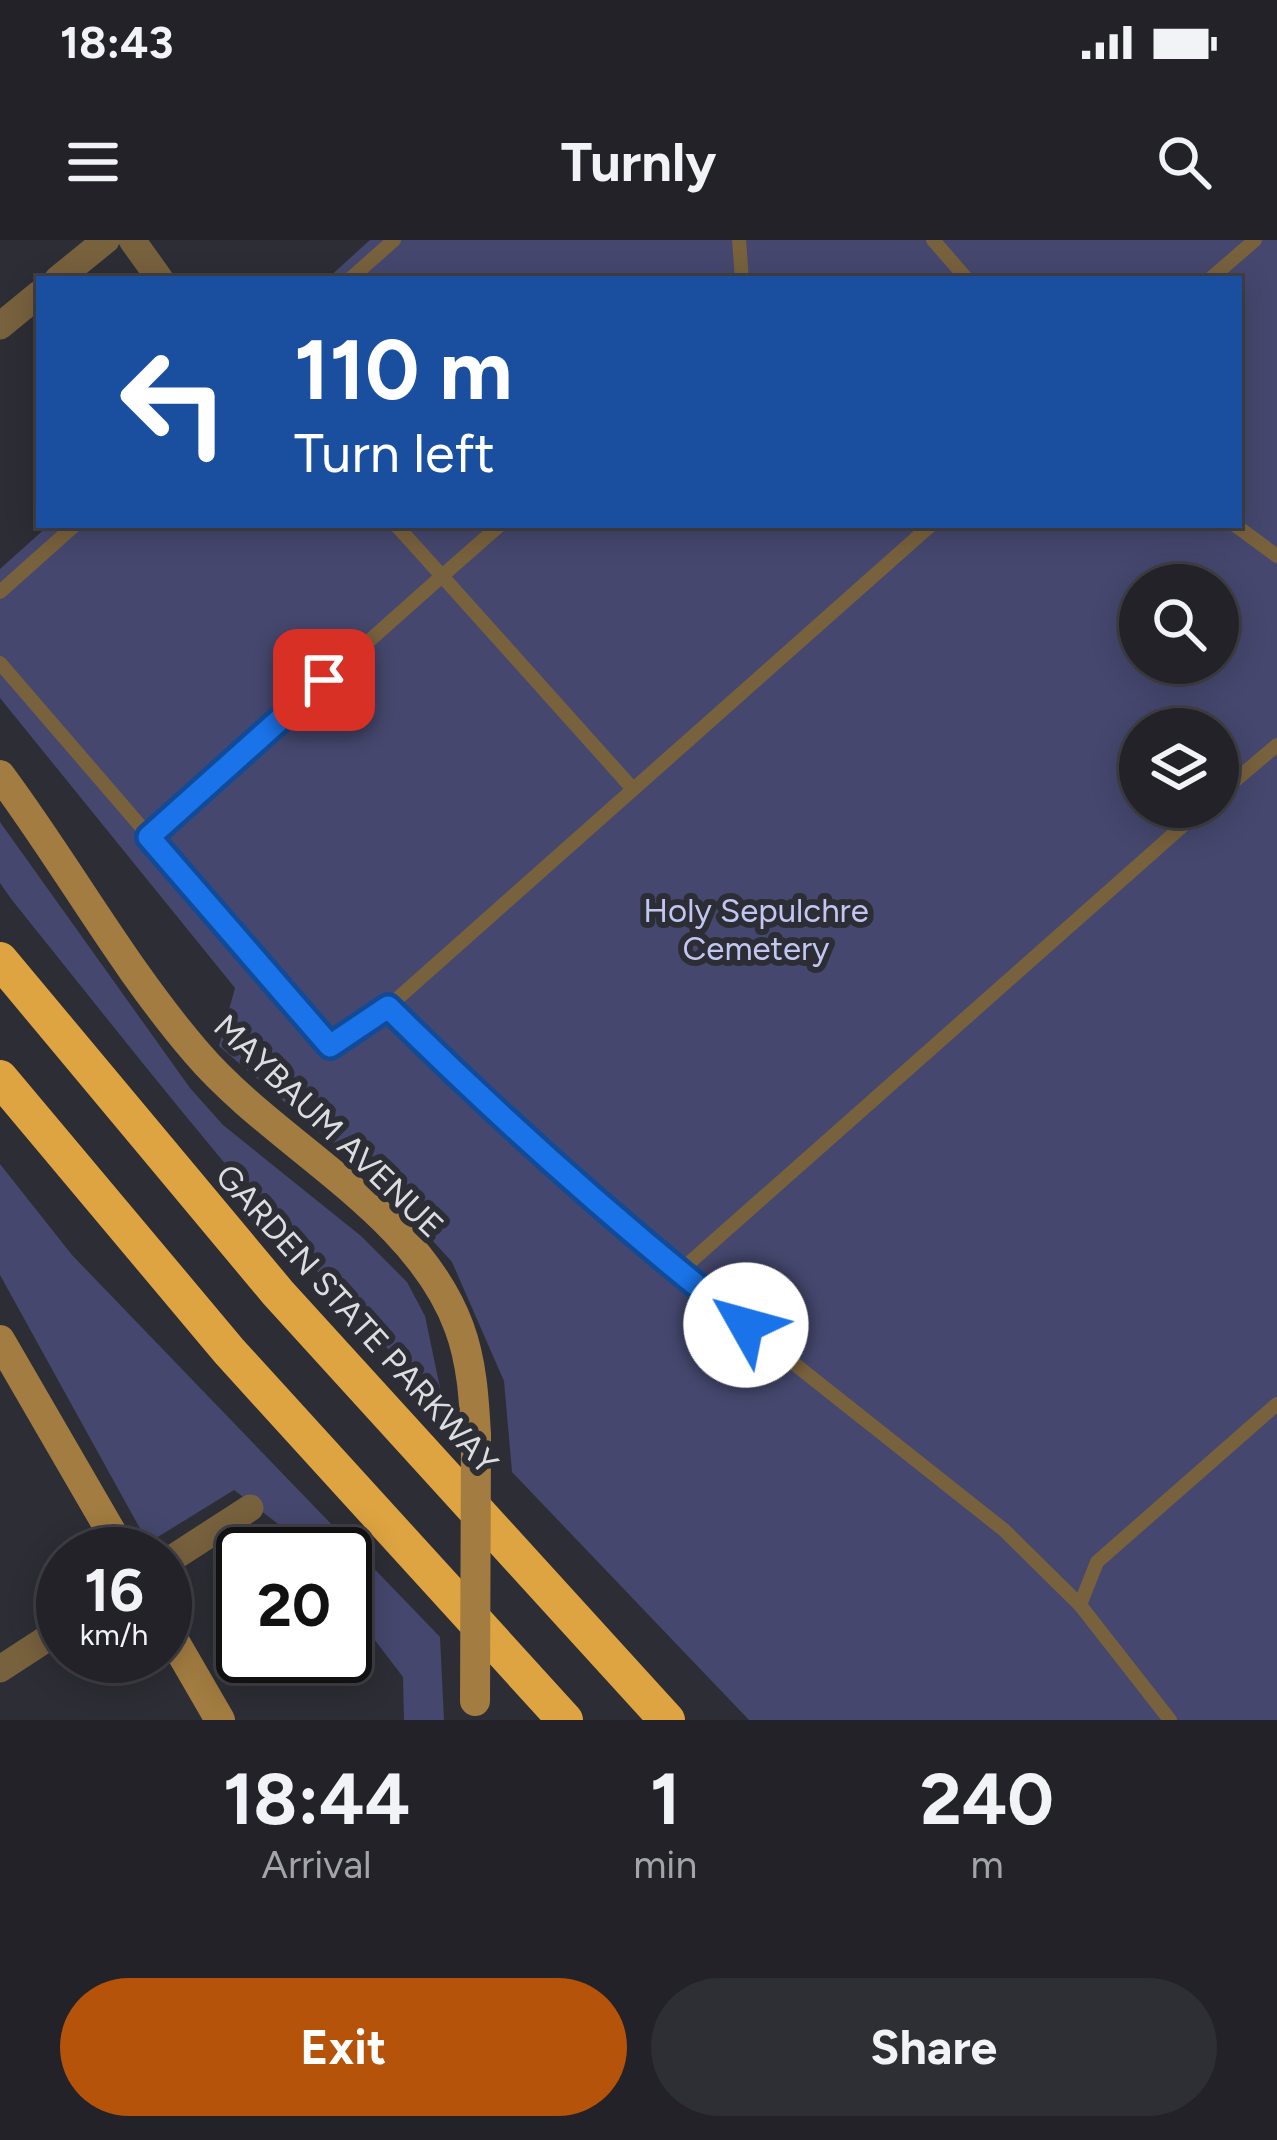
<!DOCTYPE html>
<style>
body{margin:0;font-family:Figtree,sans-serif;background:#2e2f34;color:#f1f3f6;height:100vh;display:flex;flex-direction:column;font-size:45px;white-space:nowrap}
*{box-sizing:border-box;margin:0}
p{font-size:39px;color:#a2a4a8}
.icon{flex:none;width:66px;height:66px;fill:none;stroke:currentColor;stroke-width:2;stroke-linecap:round;stroke-linejoin:round}
.map{position:relative;height:1480px;overflow:hidden}
.details{display:flex;flex-direction:column;background:#222228;flex:1}
.details>*{flex:none}
.guide{position:absolute;left:36px;top:36px;width:1206px;height:252px;border-radius:0px;box-shadow:0 6px 30px #0003,0 0 0 3px #3f3f45;background:#1a4fa0;color:#fff;overflow:hidden}
.controls{position:absolute;left:1119px;top:324px;display:grid;gap:24px}
.controls a{display:grid;place-items:center;width:120px;height:120px;border-radius:50%;background:#222228;box-shadow:0 6px 30px #0003,0 0 0 3px #3f3f45;font-size:60px}
.speed{position:absolute;left:36px;top:1287px;display:flex;gap:24px;font-size:60px;font-weight:700;text-align:center}
.speed>*{display:grid;place-content:center;width:156px;height:156px;border-radius:50%;background:#222228;box-shadow:0 6px 30px #0003,0 0 0 3px #3f3f45;line-height:1}
.speed small{font-size:30px;font-weight:400}
.speed .limit{border:6px solid #111;border-radius:18px;background:#fff;color:#111}
.pin{position:absolute;display:grid;place-items:center;width:102px;height:102px;color:#fff;margin:-51px;border-radius:24px;box-shadow:0 6px 18px #0006}
.me{position:absolute;width:132px;margin:-66px;rotate:308deg;stroke-linejoin:round;filter:drop-shadow(0 0 9px #0008)}
.turn{display:flex;align-items:center;gap:42px;height:252px;padding:0 60px;font-size:54px}
.turn .icon{width:156px;height:156px;stroke-width:2.5}
.turn b{display:block;font-size:84px;line-height:102px}
.eta{display:flex;justify-content:space-evenly;align-items:center;height:204px;text-align:center}
.eta b{font-size:72px;font-weight:700;line-height:84px}
.primary-button{display:flex;gap:24px;margin-top:auto;padding:24px 60px}
.primary-button a{flex:1;height:138px;border-radius:72px;background:#b45309;color:#fff;font-size:48px;font-weight:700;line-height:138px;text-align:center}
.primary-button a+a{background:#2e2f34;color:#f1f3f6}
.status{display:flex;justify-content:space-between;align-items:center;height:84px;padding:0 60px;background:#222228;direction:ltr}
.status svg{height:33px;fill:currentColor}
header{display:flex;justify-content:space-between;align-items:center;height:156px;padding:0 60px;background:#222228;font-size:54px;font-weight:700}
.map>svg:first-child{display:block}
.green{fill:#45476e;fill-rule:evenodd}
.lines{fill:none;stroke-linecap:round;stroke-linejoin:round}
.service{stroke:#78613d;stroke-width:14}
.minor{stroke:#78613d;stroke-width:27}
.secondary{stroke:#a27c41;stroke-width:30}
.motorway{stroke:#dea441;stroke-width:36}
.secondary-bridge{stroke:#a27c41;stroke-width:30}
.route-casing{stroke:#114b97;stroke-width:30}
.route{stroke:#1a73e8;stroke-width:21}
.labels{text-anchor:middle;dominant-baseline:central;stroke-width:12;stroke-linejoin:round;paint-order:stroke}
.park-label{font-size:33px;fill:#c2c7f2;stroke:#2d2e35}
.street-label{font-size:33px;fill:#dcdde1;stroke:#2d2e35}
</style>
<div class="status"><b>18:43</b><svg viewBox="0 0 49 12"><path d="M0 12V9h3v3zM5 12V6h3v6zM10 12V3h3v9zM15 12V0h3v12zM26 1h20v11H26zM47 4h2v5h-2z"/></svg></div>
<header><svg class="icon" aria-label="menu" viewBox="0 0 24 24"><path d="M4 6h16M4 12h16M4 18h16"/></svg>Turnly<svg class="icon" aria-label="search" viewBox="0 0 24 24"><circle cx="10" cy="10" r="6"/><path d="M15 15l6 6"/></svg></header>
<div class="map">
<svg width="1277" height="1480" viewBox="0 0 1277 1480">
<rect width="100%" height="100%" fill="#2d2e35"/>
<path class="green" d="M370,0H1277V1480H749L512,1232L504,1141L452,1022L385,948L219,806L235,748L0,458V329L49,285H1239V39H327ZM1140,345H1218V423H1140ZM1140,489H1218V567H1140Z
M0,582L190,848L223,885L361,996L407,1042L425,1076L444,1167C287,1009 151,833 12,660L0,643Z
M0,924L72,1015L440,1397L444,1480H404L403,1437L345,1361V1314H310L299,1300L234,1250L148,1303L0,1035Z"/>
<g class="lines">
<path class="service" d="M739,0L742,39
M933,0L967,39
M350,39L394,0
M1210,39L1255,0
M500,285L442,336L633,549
M1235,285L1277,316
M0,352L75,285
M0,423L330,806L388,767L931,285
M1218,555L1277,505
M149,597L442,336L396,285
M388,767L638,1000L1004,1290L1080,1365L1170,1480
M679,1032L1204,567
M1080,1365L1097,1322L1277,1164"/>
<path class="minor" d="M132,0L160,39
M58,39L106,0
M0,86L39,54
M165,1323L250,1268
M0,1429L63,1388"/>
<path class="secondary" d="M0,535C67,625 122,726 196,812C275,905 416,970 459,1087C472,1122 474,1159 476,1195
M0,1100L124,1314
M165,1385L220,1480"/>
<path class="motorway" d="M0,720L278,1053L667,1480
M0,838L229,1111L565,1480"/>
<path class="secondary-bridge" d="M475,1461L476,1195"/>
</g>
<g class="lines">
<g class="route-casing">
<path id="route" d="M324,440L149,597L330,806L388,767C501,879 620,986 746,1085"/>
</g>
<use href="#route" class="route"/>
</g>
<g class="labels">
<g class="park-label">
<text x="756" y="670">Holy Sepulchre<tspan x="756" dy="38">Cemetery</tspan></text>
</g>
<g class="street-label">
<text transform="translate(329 886) rotate(44)">MAYBAUM AVENUE</text>
<text transform="translate(357 1079) rotate(48)">GARDEN STATE PARKWAY</text>
</g>
</g>
</svg>
<div class="controls">
<a><svg class="icon" aria-label="search" viewBox="0 0 24 24"><circle cx="10" cy="10" r="6"/><path d="M15 15l6 6"/></svg></a>
<a><svg class="icon" aria-label="layers" viewBox="0 0 24 24"><path d="M12 4l9 5-9 5-9-5zM3 14l9 5 9-5"/></svg></a>
</div>
<div class="speed"><div>16<small>km/h</small></div><div class="limit">20</div></div>
<div class="pin" style="left:324px;top:440px;background:#d93025"><svg class="icon" aria-label="arrive" viewBox="0 0 24 24"><path d="M6 21V4h12l-3 4 3 4H6"/></svg></div>
<svg class="me" style="left:746px;top:1085px" viewBox="-20 -20 40 40"><circle r="19" fill="#fff"/><path d="M0-13L10 11 0 6-10 11z" fill="#1a73e8"/></svg>
<div class="guide">
<div class="turn"><svg class="icon" aria-label="left" viewBox="0 0 24 24"><path d="M17 20v-9H6M10 6l-5 5 5 5"/></svg><div><b>110 m</b>Turn left</div></div>
</div>
</div>
<section class="details">
<div class="eta">
<div><b>18:44</b><p>Arrival</p></div>
<div><b>1</b><p>min</p></div>
<div><b>240</b><p>m</p></div>
</div>
<div class="primary-button"><a>Exit</a><a>Share</a></div>
</section>
